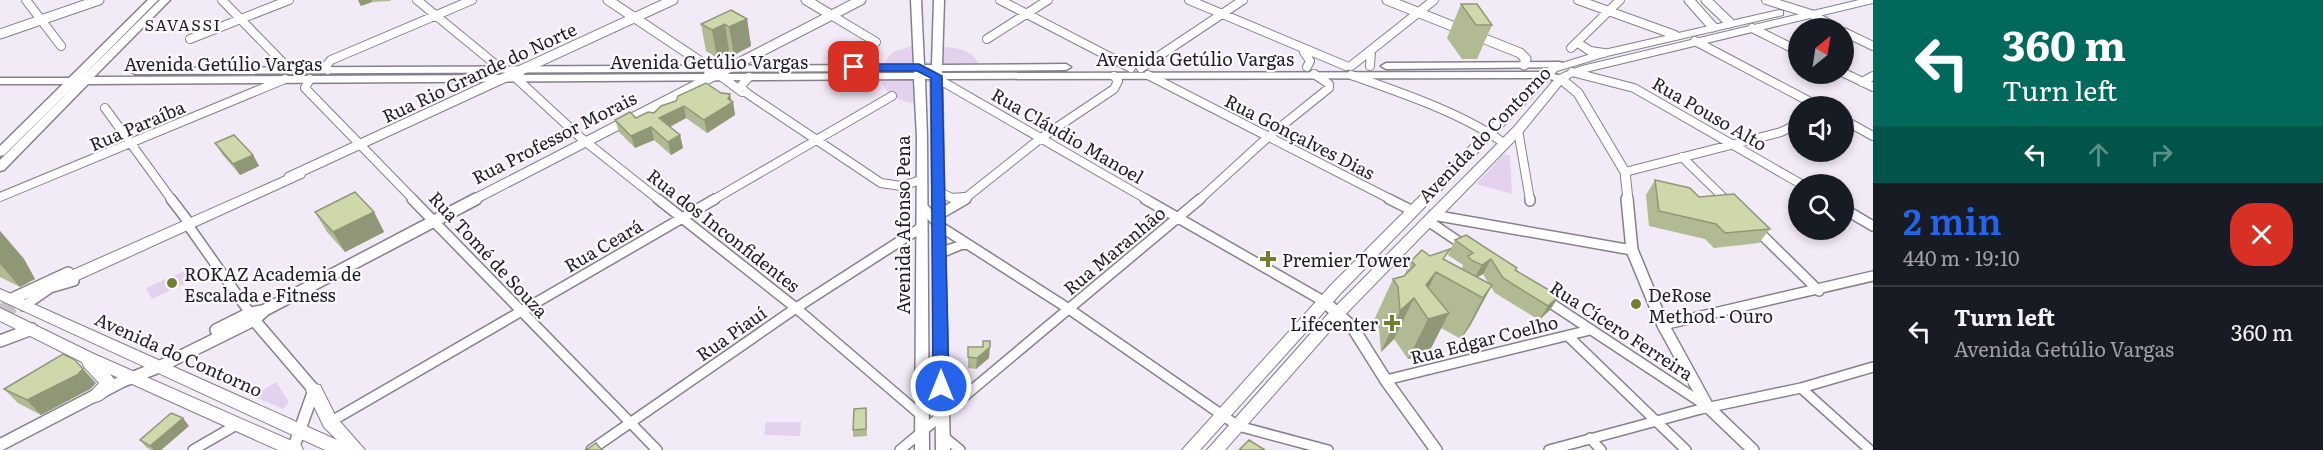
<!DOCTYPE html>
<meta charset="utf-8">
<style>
body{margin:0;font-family:Literata,serif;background:#20242c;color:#f1f3f6;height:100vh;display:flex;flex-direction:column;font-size:22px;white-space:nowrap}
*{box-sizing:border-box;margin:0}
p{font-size:20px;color:#9ea1a6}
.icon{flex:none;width:33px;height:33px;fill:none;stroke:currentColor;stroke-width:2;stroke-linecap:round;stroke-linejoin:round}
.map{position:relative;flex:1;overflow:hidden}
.side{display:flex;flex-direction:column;background:#171b24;width:450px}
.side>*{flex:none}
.guide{background:#00695c;color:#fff;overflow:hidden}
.needle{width:39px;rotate:30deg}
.buttons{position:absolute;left:1788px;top:18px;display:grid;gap:12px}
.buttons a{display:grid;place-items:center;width:66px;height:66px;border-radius:50%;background:#171b24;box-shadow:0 3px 9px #0003;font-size:30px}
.pin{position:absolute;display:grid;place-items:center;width:51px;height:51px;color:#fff;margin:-26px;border-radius:12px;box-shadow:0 3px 9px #0006}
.me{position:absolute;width:66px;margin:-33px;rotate:0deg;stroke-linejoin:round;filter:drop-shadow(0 0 4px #0008)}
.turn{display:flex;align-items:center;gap:21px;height:126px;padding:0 30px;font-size:27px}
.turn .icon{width:78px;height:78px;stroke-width:2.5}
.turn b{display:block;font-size:42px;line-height:51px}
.lanes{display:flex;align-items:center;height:57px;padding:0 30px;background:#0003;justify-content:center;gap:30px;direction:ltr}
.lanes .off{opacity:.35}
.round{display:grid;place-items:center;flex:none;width:63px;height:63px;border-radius:24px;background:#20242c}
.overview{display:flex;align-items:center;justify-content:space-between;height:102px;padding:0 30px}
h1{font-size:36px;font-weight:600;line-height:45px;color:#2563eb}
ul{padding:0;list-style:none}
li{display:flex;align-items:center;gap:18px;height:90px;padding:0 30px;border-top:2px solid #363941}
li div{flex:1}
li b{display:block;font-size:22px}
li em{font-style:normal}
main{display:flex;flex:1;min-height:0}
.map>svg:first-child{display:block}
.green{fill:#e3d1ee}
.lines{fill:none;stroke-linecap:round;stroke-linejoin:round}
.primary-tunnel{stroke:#c8c1cd;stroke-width:15;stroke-dasharray:15 8;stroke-linecap:butt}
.minor-far1-casing{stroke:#87808c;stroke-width:10}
.minor-casing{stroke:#87808c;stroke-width:12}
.tertiary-far1-casing{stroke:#87808c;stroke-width:11}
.tertiary-casing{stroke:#87808c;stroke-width:14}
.secondary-casing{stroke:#87808c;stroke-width:3}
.primary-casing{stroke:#87808c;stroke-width:2}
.minor-far1{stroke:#fff;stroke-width:8}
.minor{stroke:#fff;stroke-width:9}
.tertiary-far1{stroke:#fff;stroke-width:9}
.tertiary{stroke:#fff;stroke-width:11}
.secondary{fill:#fff;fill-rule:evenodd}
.primary{fill:#fff;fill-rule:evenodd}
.wall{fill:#b1ba92;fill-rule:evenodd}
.shaded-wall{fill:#909777}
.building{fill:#ced8aa;stroke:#909777;stroke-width:1.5}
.route{fill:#2563eb;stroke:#184099;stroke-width:1.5}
.poi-dot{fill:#727f2c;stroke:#fcf9ff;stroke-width:2}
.labels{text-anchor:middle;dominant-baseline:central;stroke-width:4.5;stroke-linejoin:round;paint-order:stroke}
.far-neighbourhood-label{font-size:16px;letter-spacing:1.5px;fill:#221f24;stroke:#fcf9ff}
.street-label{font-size:18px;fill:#221f24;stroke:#fcf9ff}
.poi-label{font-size:18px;fill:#221f24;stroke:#fcf9ff;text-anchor:start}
</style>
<main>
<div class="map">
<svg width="1873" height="450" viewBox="0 0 1873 450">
<rect width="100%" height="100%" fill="#f2eaf7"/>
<path class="green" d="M915,45L921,62H943V47C958,47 979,52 980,70H951L952,83L923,82L916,104C902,101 885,97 882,81L890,80V71L882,65L893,52Z
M1504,154L1510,156L1512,194L1476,184Z
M191,268L197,278L152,299L146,288Z
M276,382L289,402L283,409L253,396Z
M766,422H801L800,436L764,435Z"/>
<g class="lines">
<path class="primary-tunnel" d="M0,312L28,298"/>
<g class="minor-far1-casing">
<path id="minor-far1" d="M26,0L61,46
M222,0L290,70
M417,0L495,64L490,69
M1000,0L1131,68
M1189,0L1346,66
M1578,0L1675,35
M1766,0L1811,14L1837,28
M831,15L876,42
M1752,28L1798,51
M1844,32L1873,46
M190,39L289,0
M987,39L1048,0
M1695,41L1818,106
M1578,43L1590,51L1604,53
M1571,48L1620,0
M1304,52L1310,61L1307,67
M1351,66L1434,0
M1370,66L1371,51
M919,68L1148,200
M1141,68L1243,0
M328,70L326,66L331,60L472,0
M1572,72L1634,88L1801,184
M520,73L516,78L581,138L659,200
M1844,73L1873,87
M1148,75L1392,200
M1351,75C1399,92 1465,114 1505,144
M722,77L742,92
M749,77L740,87L748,94L881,183L901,186L921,180
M310,79L305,88L414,200
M1862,82L1873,76
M105,108L172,200
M1844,120L1873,136
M1518,130L1530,200
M1682,157L1726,200
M1625,172L1781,132L1798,124
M939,192L952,198L964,197
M0,197L285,79
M713,200L892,96
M963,200L1041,138L1114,89L1118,81L1114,76
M1199,200L1268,137L1329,88V84L1314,74"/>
</g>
<g class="minor-casing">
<path id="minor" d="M171,199L187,220
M412,199L657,450
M658,199L796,308L922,416
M1145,199L1325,302
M1389,199L1411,210
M1530,199V201
M1724,199L1729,203
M922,206L941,227L1069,309L1238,426L1328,450
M1844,209L1873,226
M940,214L966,199
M1433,215L1632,250
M1428,221L1465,246
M190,228L250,313
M1758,231L1819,291
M1546,300L1705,405
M24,306L50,288L74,281
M1663,325L1873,276
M1568,336L1686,450
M1386,380L1590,330
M1801,388L1870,450
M330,422L715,199
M943,436L960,450
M1590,438L1601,450
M193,450L238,424
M591,450L796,308L922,227
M900,450L1200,199
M1549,450L1701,409L1801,388L1873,367"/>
</g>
<g class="tertiary-far1-casing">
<path id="tertiary-far1" d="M608,0L710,68L708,77
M806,0L831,15
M1387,0L1520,53L1526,59L1524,65
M1689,0L1713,27
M1706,0L1730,23
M0,34L99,0
M1561,79L1578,93L1625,172L1628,200
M289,177L673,0
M473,200L861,0"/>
</g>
<g class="tertiary-casing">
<path id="tertiary" d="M1627,199L1632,250L1663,325L1708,407L1753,450
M12,299L68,273
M1325,302L1353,328L1387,382L1436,450
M254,320L314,390L293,449
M216,330L250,313L262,311
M0,341L32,329
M0,445L121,382L159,367L254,320L265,310L476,199"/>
</g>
<g class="secondary-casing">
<path id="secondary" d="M148,0H158L81,78L160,0H170L94,77L914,73V71L135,74L130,71L135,68L914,65L911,0H921L924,65H932L934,0H944L942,65L1066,64L1071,67L1066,70L942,71V73L1547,72L1565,77L1566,79L1561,82L1547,78L942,79L945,246L961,241L973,243L975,246L973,249H962L945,256L950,450H936L931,79H925L927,138L929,450H915L917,138L914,79L88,84L4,170L0,171V160L76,84L4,155L0,156V146L63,84H0V78H69ZM924,71H932V73H924Z
M1559,62L1563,63V67L1386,69L1381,66L1386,63Z"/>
</g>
<g class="primary-casing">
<path id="primary" d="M1859,0H1873V3L1586,72L1571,77L1561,85L1522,133L1337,323L1225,450H1207L1327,315L1514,127L1553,81L1563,73L1582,66Z
M1779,10L1783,11V15L1607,56L1557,71L1341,293L1200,450H1182L1331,285L1549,67L1604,50Z
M299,170L305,174L304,177L67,285H57L55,281L57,277Z
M0,289L337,440L324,427L306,390L308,385L314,384L320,385L336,417L365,450H325L0,300Z
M0,308L94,354L301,445L303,450H278L110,374L117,383C112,393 100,405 88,402L86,397L99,383L84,367L82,362L0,321Z"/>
</g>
<use href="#minor-far1" class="minor-far1"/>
<use href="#minor" class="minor"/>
<use href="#tertiary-far1" class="tertiary-far1"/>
<use href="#tertiary" class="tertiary"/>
<use href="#secondary" class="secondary"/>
<use href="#primary" class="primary"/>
</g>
<path class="wall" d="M358,0H391L390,1L372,2L361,6Z
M1461,4L1492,25L1477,59H1462L1447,38Z
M747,19L751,46L734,55L729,51L717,58L706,51L701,24Z
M731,101L733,102L735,115L707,133L686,118L670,127L680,135L683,148L671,155L654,140L635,148L619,132L615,120L636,118L654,113L661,106Z
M215,143L253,155L259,166L240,175L222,154Z
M1655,180L1699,197L1770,229L1759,243L1714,248L1705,239L1649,226L1646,195Z
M315,212H374L384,232L345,252L327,232Z
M0,231L24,259L35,279L20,287L0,277Z
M1455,240L1515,270L1559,296L1550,310L1539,320L1495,293L1491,287L1470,326L1461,339L1441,328L1428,354L1408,359L1394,339L1381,352L1379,328L1374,320L1393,279L1404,276L1411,261L1430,256L1445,260L1462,269L1463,265L1448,255ZM1483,274L1489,284L1477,277Z
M968,347L989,358L976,369L968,368Z
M96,383L90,389L41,415L18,403L4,389Z
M866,408L867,436L853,437V430Z
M189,426L161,450H151L146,447L140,440Z"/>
<path class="shaded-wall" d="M358,0H372V2L361,6Z
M747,19L751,46L734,55L729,27Z
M725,24L729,51L717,58L712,30Z
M730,94L732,103L733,102L735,115L707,133L704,120L728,99Z
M684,106L686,118L662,131L659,118Z
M651,127L654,140L635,148L631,136Z
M680,135L683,148L671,155L668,142Z
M253,155L259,166L240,175L233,164Z
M374,212L384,232L345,252L333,232Z
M0,231L24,259L35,279L20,287L0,264Z
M1491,259L1483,274L1474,279L1482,265Z
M1436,272L1420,307L1426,285Z
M1492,285L1470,326L1461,339L1483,298Z
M1559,296L1550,310L1539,320L1548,306Z
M1414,298L1394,339L1381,352L1400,311Z
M1449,313L1428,354L1408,359L1428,319Z
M990,347L989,358L976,369L977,358Z
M83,369L96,383L90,389L41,415L27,400Z
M183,418L189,426L161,450H154L150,446Z"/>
<path class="building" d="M1461,4H1477L1492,25H1476Z
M731,10L747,19L729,27L725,24L712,30L701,24Z
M706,83L721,93L730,94L728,99L733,102L704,120L684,106L659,118L680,135L668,142L651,127L631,136L615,120L630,112L636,118L648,112L654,113L661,106L676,101L678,96Z
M234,135L253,155L233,164L215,143Z
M1655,180L1690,188L1699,197L1734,194L1770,229L1725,233L1716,224L1659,211Z
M355,192L374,212L333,232L315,212Z
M1466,235L1517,268L1515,270L1559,296L1548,306L1503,278L1491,259L1482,265L1471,260L1468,256L1473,253L1455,240Z
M1450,249L1443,259L1492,285L1483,298L1436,272L1426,285L1449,313L1428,319L1414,298L1400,311L1398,287L1393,279L1404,276L1415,265L1411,261L1422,250L1430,256Z
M983,341H990V347L977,358L968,357V347H983Z
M63,354L75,360L83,369L77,375L27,400L4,389Z
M866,408V429L853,430L854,409Z
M171,413L183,418L150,446L140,440Z
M1249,440L1265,450H1239Z
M596,443L602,450H586Z"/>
<path class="route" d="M919,64L942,76L949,386L941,392L933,386L931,78L917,71H854L848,67L854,64Z"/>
<g class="poi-dot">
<path d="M1265 250h6v6h6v6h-6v6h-6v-6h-6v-6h6z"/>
<circle cx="172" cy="283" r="6"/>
<circle cx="1636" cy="304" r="6"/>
<path d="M1389 314h6v6h6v6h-6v6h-6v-6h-6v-6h6z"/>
</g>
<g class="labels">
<g class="far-neighbourhood-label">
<text x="183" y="24">SAVASSI</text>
</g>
<g class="street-label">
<text x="1195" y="58">Avenida Getúlio Vargas</text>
<text x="709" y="61">Avenida Getúlio Vargas</text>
<text x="223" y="63">Avenida Getúlio Vargas</text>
<text transform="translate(479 72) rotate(-25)">Rua Rio Grande do Norte</text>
<text transform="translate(1710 113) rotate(30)">Rua Pouso Alto</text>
<text transform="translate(137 125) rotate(-23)">Rua Paraíba</text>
<text transform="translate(1484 134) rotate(-46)">Avenida do Contorno</text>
<text transform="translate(1068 135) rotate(30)">Rua Cláudio Manoel</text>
<text transform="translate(1300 136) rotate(27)">Rua Gonçalves Dias</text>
<text transform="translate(554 137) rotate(-27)">Rua Professor Morais</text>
<text transform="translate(902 225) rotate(-90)">Avenida Afonso Pena</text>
<text transform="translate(724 230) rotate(38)">Rua dos Inconfidentes</text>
<text transform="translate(603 245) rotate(-30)">Rua Ceará</text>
<text transform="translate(1114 250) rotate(-40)">Rua Maranhão</text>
<text transform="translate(489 254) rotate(47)">Rua Tomé de Souza</text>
<text transform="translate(1622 330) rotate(33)">Rua Cícero Ferreira</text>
<text transform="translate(731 333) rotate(-35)">Rua Piauí</text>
<text transform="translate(1484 339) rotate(-14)">Rua Edgar Coelho</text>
<text transform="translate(179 354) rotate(24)">Avenida do Contorno</text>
</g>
<g class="poi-label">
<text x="1282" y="259">Premier Tower</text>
<text x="184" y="273">ROKAZ Academia de<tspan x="184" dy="21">Escalada e Fitness</tspan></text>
<text x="1648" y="294">DeRose<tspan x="1648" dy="21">Method - Ouro</tspan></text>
<text x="1378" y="323" text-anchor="end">Lifecenter</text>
</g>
</g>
</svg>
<div class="buttons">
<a><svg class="needle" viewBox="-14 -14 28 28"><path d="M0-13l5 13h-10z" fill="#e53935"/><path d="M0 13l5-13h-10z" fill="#9ea1a6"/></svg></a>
<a><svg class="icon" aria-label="sound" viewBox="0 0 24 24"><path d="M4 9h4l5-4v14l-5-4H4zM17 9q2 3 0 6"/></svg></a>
<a><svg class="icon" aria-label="search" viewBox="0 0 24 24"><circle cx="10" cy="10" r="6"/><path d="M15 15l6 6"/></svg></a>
</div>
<div class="pin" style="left:854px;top:67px;background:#d93025"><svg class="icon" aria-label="arrive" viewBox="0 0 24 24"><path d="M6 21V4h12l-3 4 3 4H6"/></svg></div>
<svg class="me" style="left:941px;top:386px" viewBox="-20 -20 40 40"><circle r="17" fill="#2563eb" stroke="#fff" stroke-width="3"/><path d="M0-11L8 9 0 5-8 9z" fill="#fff"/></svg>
</div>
<section class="side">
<div class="guide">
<div class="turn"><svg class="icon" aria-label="left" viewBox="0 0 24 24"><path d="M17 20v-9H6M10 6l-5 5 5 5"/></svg><div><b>360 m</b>Turn left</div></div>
<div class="lanes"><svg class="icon" aria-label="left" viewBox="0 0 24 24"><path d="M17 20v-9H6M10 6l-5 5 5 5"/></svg><svg class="icon off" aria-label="ahead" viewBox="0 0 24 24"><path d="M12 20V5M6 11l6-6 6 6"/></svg><svg class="icon off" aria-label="right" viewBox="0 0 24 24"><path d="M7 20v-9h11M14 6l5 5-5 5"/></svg></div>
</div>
<div class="overview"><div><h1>2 min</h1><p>440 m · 19:10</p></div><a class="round" style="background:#d93025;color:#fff"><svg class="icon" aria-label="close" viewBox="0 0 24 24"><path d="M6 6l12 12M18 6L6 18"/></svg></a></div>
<ul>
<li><svg class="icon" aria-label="left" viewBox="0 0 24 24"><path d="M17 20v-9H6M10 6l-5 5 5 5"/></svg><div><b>Turn left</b><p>Avenida Getúlio Vargas</p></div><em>360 m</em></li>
</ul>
</section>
</main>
